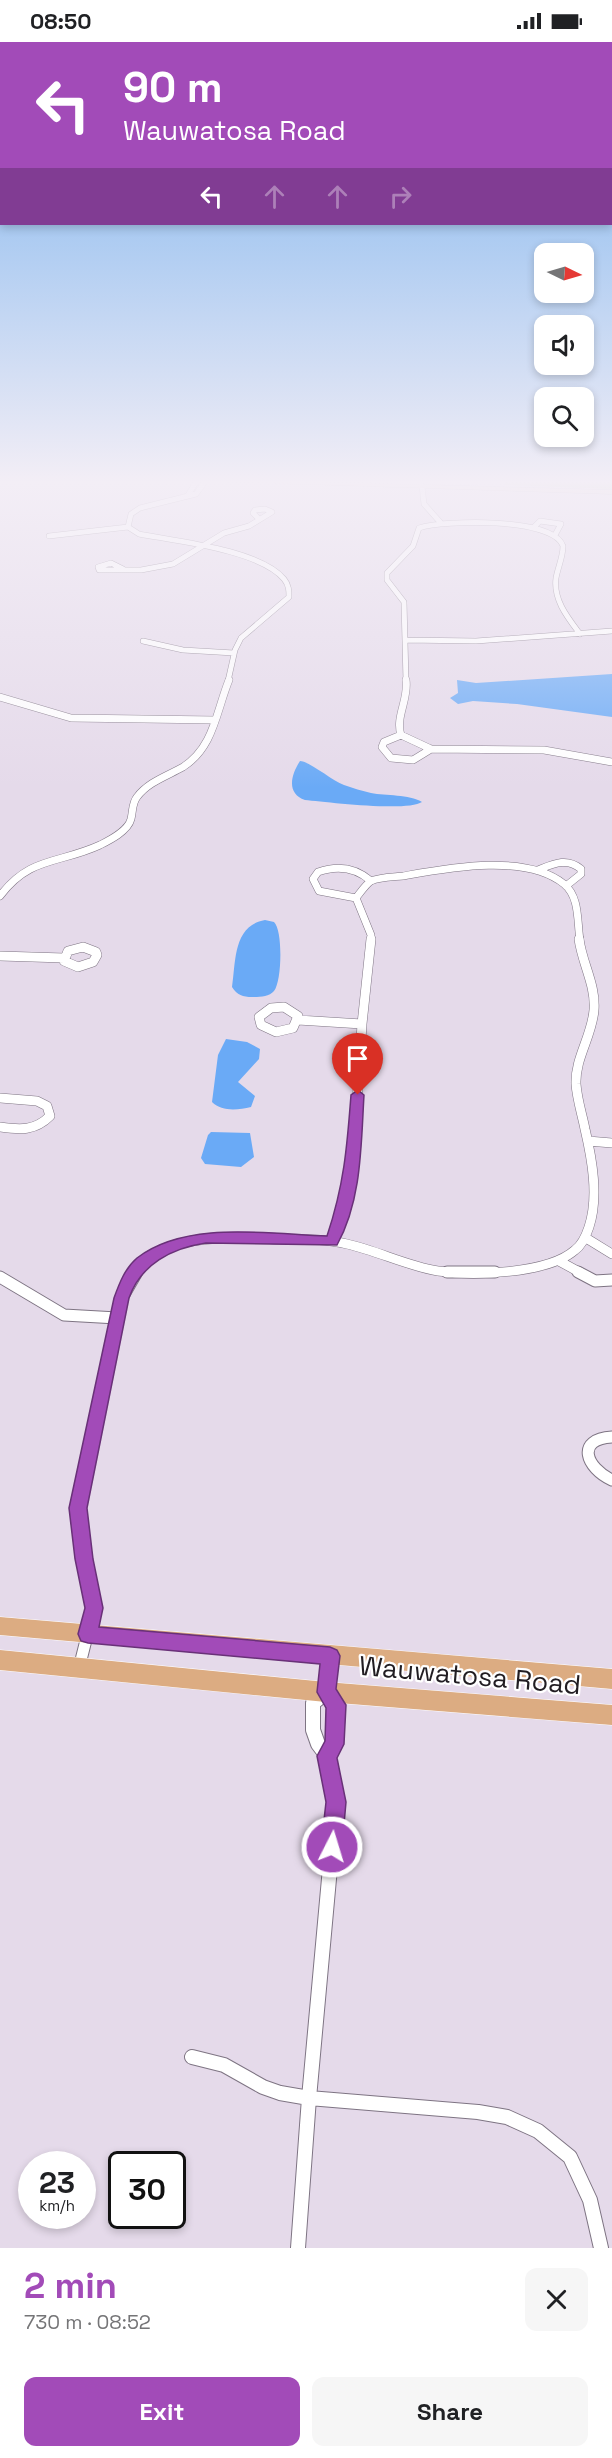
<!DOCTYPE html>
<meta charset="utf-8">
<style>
body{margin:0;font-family:"Space Grotesk",sans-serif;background:#f6f6f6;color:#202124;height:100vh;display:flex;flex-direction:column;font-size:22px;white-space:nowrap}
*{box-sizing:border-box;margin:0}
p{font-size:20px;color:#757577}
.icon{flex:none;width:33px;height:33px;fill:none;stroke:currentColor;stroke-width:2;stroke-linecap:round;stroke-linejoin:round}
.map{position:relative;height:2206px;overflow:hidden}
.drawer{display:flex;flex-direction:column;background:#fff;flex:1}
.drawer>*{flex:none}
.banner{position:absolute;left:0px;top:0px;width:612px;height:183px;box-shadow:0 3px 9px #0003;background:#a24bb8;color:#fff;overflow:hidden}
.needle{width:39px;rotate:95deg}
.fabs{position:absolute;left:534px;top:201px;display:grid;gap:12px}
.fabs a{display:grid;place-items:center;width:60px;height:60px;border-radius:12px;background:#fff;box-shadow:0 3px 9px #0003;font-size:30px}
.speed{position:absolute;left:18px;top:2109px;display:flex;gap:12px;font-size:30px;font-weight:700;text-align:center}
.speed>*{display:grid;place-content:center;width:78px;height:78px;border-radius:50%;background:#fff;box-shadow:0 3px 9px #0003;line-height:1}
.speed small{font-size:15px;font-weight:400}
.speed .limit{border:3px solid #111;border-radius:9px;background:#fff;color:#111}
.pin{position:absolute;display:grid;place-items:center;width:51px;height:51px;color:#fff;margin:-62px -26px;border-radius:50% 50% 50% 0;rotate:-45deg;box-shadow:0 0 6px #0007}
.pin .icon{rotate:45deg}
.me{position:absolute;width:66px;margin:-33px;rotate:5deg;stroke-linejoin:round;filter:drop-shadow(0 0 4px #0008)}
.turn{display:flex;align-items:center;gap:21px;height:126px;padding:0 24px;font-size:27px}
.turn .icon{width:78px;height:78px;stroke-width:2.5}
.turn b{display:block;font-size:42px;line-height:51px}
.lanes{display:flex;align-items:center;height:57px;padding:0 24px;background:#0003;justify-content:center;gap:30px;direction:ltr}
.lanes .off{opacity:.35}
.round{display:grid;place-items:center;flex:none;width:63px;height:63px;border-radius:12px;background:#f6f6f6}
.headline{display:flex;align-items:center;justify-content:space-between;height:102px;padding:0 24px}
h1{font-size:36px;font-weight:700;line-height:45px;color:#a24bb8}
.button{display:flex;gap:12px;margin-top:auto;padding:12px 24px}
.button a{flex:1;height:69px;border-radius:12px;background:#a24bb8;color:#fff;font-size:24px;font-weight:700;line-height:69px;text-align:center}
.button a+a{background:#f6f6f6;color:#202124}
.status{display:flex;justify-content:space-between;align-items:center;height:42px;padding:0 30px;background:#fff;direction:ltr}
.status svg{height:16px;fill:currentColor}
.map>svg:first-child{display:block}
.green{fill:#a2cc71}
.water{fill:#6aaaf6}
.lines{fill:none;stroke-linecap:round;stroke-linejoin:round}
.street-far4-casing{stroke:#7e7483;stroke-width:6}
.street-far3-casing{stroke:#7e7483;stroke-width:8}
.street-far2-casing{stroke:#7e7483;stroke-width:10}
.street-far1-casing{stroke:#7e7483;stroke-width:13}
.street-casing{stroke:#7e7483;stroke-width:16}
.secondary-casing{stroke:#7e7483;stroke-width:1}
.primary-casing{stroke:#fff;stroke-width:1}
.street-far4{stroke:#fff;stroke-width:5}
.street-far3{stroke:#fff;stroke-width:7}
.street-far2{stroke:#fff;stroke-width:9}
.street-far1{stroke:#fff;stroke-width:11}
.street{stroke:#fff;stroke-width:14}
.secondary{fill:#eed5c1;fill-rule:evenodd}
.primary{fill:#dcac82;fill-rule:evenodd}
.route{fill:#a24bb8;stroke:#693178;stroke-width:1.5}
.labels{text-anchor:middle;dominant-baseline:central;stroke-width:4.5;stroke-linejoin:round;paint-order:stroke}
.near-street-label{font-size:27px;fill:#211d22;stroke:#fff}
</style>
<div class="status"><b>08:50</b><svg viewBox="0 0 49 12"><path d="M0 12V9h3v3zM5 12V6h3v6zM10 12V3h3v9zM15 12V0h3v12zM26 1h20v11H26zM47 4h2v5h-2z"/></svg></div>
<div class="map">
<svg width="612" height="2206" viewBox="0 0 612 2206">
<rect width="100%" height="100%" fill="#e5daea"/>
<path class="green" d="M505,437H612V447L505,443Z"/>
<path class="water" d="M612,632V675L517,662L473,659L458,662L450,656L458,651L457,638L476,641Z
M300,719C309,719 331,738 344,743C353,746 362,749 371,751C386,754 409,752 422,760C407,770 326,760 305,758C286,751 291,733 300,719Z
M265,878L274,880C283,888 282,939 274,949C269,955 260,955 252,955C243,955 237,953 232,945C236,919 233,884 265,878Z
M226,997L247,1000L260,1007L259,1017L238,1040L255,1054L251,1065C238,1068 222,1070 212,1060L218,1013Z
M211,1090L250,1091L254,1115L241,1125L205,1122L201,1116L208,1093Z"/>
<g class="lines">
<g class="street-far4-casing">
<path id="street-far4" d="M207,437L196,452L140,466L131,472L128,485L139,492C176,499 260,508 284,537C289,543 289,549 289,555L241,596L235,608L228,639
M422,444L424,462L440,480
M188,453L198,437
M533,486L540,479L561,482L555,493
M49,494L128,485
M123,527L111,521L98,525L99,528H141L173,522L224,491L249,484L272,470L265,467L255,468L253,471L259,477
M406,598L476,599L612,589
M143,599L183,608L234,611
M406,639L404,560L387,538V531L413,504L419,486C444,478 553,475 563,504C563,515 558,525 556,536C553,558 568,576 580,592"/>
</g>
<g class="street-far3-casing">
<path id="street-far3" d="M406,638C409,657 395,675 401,693L431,707L544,708L612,720
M0,655L71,676L215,678
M401,693L384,700L382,705L391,716L413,718L431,707
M538,828C553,822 567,815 581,827V832L566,844
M0,854C30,814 59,822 100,803C110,798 128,789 131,777C133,769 132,761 137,755C148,740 167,734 183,725C214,705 216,670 229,638
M356,856L319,849L313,837L318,830C338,823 355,825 371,839
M371,898V893L356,856C360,851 366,842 371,839C379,835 394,835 403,834C448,826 526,811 564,842C580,855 577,880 580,898"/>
</g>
<g class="street-far2-casing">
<path id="street-far2" d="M83,905L96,910L97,913L93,920L78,925L64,919L68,909Z
M0,914L64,916
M284,965L298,974L293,986L276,990L261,983L259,975L271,966Z
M298,978L362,982
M0,1056L37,1059L47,1064L50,1074C35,1089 20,1088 0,1085
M588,1099L612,1101
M586,1196L612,1212
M332,1199L345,1161L353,1123L362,982L371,897
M559,1219L581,1231
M135,1231C148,1217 161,1206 180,1202C209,1194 240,1197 270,1197C296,1198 322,1196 347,1202C378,1209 407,1224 438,1229C473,1234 548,1232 575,1208C582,1203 586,1194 589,1185C599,1155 592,1117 585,1087C582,1072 577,1057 576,1042C575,1016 592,994 594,968C596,943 582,921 579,897"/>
</g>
<g class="street-far1-casing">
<path id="street-far1" d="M447,1230H495
M578,1230L595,1239L612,1238
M0,1235L64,1273L117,1276
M612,1395C575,1397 586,1426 612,1438
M79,1626L94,1566L84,1517L78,1466L122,1256L137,1230
M328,1652L332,1658
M316,1658L326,1650L330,1614"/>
</g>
<g class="street-casing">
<path id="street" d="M327,1714C337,1696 340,1676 331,1657
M192,2015L224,2023L263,2045L280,2051L309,2056L336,1760L327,1714L318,1702L313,1688V1661L318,1657
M298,2206L309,2056L478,2070L507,2075L538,2089L570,2115L590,2158L601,2206"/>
</g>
<g class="secondary-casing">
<path id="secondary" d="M208,437L612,448V452L211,439Z"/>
</g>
<g class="primary-casing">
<path id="primary" d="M0,1575L612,1627V1647L0,1593Z
M0,1608L326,1640L612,1663V1683L326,1660L0,1628Z"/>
</g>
<use href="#street-far4" class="street-far4"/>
<use href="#street-far3" class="street-far3"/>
<use href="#street-far2" class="street-far2"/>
<use href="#street-far1" class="street-far1"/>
<use href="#street" class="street"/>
<use href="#secondary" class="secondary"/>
<use href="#primary" class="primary"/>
</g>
<linearGradient id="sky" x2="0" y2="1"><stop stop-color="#75b0ee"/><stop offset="0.59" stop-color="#f3eef6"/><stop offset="1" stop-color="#f3eef6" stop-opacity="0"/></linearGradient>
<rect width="612" height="746" fill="url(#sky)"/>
<path class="route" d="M358,1048L364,1053C361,1102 362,1158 337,1203L206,1201C172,1206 141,1222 129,1256L87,1466L93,1517L103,1566L99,1585L330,1605L337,1608L340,1614L336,1647L346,1663L344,1702L337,1716L346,1760L342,1805L339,1813L332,1816L324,1813L321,1805L326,1760L317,1714L325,1699L326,1666L317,1650L320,1622L88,1601L81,1599L78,1592L85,1566L75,1517L69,1466L114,1256C119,1242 125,1226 137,1216C186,1178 269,1192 327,1194C344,1143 347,1106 351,1053Z"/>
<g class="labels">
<g class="near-street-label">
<text transform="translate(470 1633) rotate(5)">Wauwatosa Road</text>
</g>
</g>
</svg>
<div class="fabs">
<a><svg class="needle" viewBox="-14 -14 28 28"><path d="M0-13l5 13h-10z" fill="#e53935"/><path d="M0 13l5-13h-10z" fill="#757577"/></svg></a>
<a><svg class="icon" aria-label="sound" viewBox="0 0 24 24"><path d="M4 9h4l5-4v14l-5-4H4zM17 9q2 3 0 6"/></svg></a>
<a><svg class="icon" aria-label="search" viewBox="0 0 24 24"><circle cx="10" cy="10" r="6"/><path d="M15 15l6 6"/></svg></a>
</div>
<div class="speed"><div>23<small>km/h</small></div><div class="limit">30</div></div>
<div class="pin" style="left:358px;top:1053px;background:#d93025"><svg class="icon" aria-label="arrive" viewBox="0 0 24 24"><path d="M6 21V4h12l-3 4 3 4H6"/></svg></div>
<svg class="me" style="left:332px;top:1805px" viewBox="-20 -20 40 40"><circle r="17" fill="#a24bb8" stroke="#fff" stroke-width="3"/><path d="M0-11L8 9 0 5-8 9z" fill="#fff"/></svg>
<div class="banner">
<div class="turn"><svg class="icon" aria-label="left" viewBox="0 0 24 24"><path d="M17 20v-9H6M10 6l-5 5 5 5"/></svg><div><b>90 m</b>Wauwatosa Road</div></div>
<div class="lanes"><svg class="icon" aria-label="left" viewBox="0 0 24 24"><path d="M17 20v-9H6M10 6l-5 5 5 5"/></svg><svg class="icon off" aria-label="ahead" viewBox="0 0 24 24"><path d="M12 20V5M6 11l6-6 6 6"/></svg><svg class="icon off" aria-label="ahead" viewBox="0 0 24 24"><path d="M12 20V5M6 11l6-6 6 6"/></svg><svg class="icon off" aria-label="right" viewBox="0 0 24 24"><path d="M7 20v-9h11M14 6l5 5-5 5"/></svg></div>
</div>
</div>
<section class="drawer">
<div class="headline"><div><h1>2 min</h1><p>730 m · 08:52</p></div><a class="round"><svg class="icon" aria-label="close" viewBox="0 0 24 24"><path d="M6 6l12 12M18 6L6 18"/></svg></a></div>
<div class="button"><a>Exit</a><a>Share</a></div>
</section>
